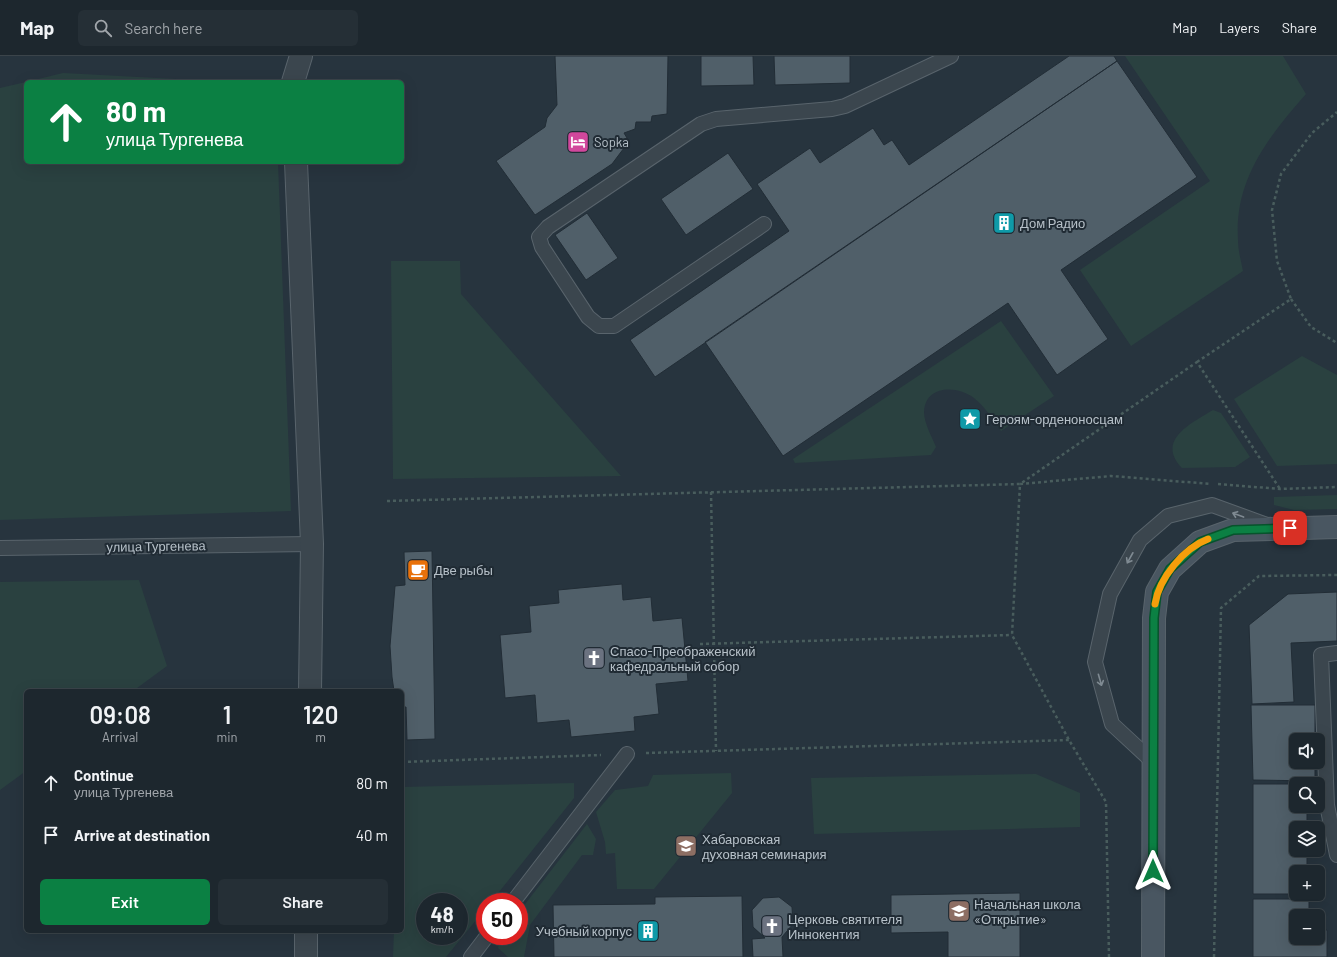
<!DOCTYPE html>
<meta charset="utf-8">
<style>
body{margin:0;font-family:Barlow,sans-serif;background:#252f36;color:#f1f3f6;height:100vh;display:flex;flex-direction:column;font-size:15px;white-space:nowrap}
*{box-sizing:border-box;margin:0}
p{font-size:13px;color:#a0a5aa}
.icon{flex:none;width:22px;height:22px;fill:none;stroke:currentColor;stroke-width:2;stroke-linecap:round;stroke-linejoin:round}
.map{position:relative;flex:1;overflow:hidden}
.sheet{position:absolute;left:24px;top:633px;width:380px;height:244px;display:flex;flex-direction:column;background:#1d272e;border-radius:6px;box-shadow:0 4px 16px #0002,0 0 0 1px #3b444a}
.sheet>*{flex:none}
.banner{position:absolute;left:24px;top:24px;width:380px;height:84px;border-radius:6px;box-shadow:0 4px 16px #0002,0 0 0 1px #3b444a;background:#0b8043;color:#fff;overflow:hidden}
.buttons{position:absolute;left:1289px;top:677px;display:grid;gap:8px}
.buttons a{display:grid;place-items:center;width:36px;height:36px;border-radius:6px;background:#1d272e;box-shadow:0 4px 16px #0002,0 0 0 1px #3b444a;font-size:20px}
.speed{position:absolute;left:416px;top:837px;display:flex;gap:8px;font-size:20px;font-weight:700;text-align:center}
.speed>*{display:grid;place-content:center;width:52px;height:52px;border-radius:50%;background:#1d272e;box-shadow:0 4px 16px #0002,0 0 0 1px #3b444a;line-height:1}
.speed small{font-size:10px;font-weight:400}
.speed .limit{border:6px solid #d22;background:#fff;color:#111}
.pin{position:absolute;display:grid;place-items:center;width:34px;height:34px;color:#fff;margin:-17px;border-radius:8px;box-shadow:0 2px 6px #0006}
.me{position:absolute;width:44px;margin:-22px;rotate:0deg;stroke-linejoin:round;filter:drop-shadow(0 0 3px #0008)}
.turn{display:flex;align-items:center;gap:14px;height:84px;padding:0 16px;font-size:18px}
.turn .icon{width:52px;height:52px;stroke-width:2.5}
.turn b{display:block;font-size:28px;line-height:34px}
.eta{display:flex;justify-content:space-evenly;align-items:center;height:68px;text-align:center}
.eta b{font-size:24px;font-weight:600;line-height:28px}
.primary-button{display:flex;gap:8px;margin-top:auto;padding:8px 16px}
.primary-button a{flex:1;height:46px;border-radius:6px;background:#0b8043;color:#fff;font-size:16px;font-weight:600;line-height:46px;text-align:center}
.primary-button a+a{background:#252f36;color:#f1f3f6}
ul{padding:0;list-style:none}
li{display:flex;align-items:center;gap:12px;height:52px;padding:0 16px}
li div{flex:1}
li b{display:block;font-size:15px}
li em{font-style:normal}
header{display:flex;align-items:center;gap:24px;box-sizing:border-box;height:56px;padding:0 20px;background:#1d272e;border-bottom:1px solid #3b444a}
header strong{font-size:19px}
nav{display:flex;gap:22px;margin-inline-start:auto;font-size:14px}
.search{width:280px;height:36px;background:#252f36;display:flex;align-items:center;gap:10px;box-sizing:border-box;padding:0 14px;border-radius:6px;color:#a0a5aa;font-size:15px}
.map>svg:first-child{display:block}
.green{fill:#2a4140;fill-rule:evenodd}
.building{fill:#505f69;stroke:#222d36}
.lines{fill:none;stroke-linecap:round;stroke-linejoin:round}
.lane-casing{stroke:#59646c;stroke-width:16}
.street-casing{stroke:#59646c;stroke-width:24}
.secondary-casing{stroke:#59646c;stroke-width:24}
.path{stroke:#495d5d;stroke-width:2.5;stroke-dasharray:3 3;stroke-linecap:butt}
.lane{stroke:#3b464e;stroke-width:14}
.street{stroke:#3b464e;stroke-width:22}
.secondary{stroke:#495661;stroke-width:22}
.oneway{stroke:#7f8a92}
.route-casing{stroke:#07532c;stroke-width:10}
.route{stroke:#0b8043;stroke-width:7}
.slow{stroke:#f59e0b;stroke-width:7}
.labels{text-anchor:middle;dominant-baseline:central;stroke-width:4;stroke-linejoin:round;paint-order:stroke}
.poi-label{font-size:13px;fill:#b7c1c9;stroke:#202b34;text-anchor:start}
.street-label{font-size:13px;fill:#b7c1c9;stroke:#202b34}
</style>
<header>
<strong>Map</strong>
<div class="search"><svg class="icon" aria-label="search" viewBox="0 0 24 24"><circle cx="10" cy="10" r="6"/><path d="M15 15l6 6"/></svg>Search here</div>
<nav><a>Map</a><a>Layers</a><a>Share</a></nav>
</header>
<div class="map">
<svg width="1337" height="901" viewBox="0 0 1337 901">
<rect width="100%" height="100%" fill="#27343e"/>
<path class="green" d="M1125,0H1283L1306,38C1268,81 1234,124 1238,184C1238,194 1241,205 1243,215L1131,290L1080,214L1210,125Z
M63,17L232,26H26Z
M26,26V106H278L291,455L0,464V32Z
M391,205H460L461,238L621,420L393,423Z
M1001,265L1054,340L1001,375C993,363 985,351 974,342C957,329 925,329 924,356C924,367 932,381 936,391L931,399L795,407L793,403Z
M1302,300L1337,319V408L1277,410L1234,343Z
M1213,354L1221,357L1250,401L1235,411L1182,412C1155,384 1192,367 1213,354Z
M1337,439V453L1294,454L1274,449V441Z
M139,524L167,610L133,635H26V715L0,734V526Z
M731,717L732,737L654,833H617L615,797L606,798L605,786L596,756L615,734L648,730L653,719Z
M1036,718L1080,737V771L814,778L811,722Z
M574,727V742L491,846H485V853L446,901H393L394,875H402V731ZM425,846H459V880H425Z
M587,768L596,783L593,799H582L530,869L524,901H508L498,892L500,881L519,880V856Z"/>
<path class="building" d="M555,0H668L667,58L652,60L651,66H636L635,73L624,77L627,82L624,92L612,108L535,159L496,105L545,71L547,62L557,49Z
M701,0H753L754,29L701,30Z
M774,0H850V27L775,29Z
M1069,0H1114L1117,5L655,321L630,284L789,175L757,128L810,92L820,107L873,72L884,89L892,84L909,109Z
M1117,5L1197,121L1061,214L1108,283L1057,319L1008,247L783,400L705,286Z
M728,97L753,133L686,179L661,143Z
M587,157L618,202L586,224L555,179Z
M432,495L435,683L407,684L406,651H402V635H394L392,621L390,590L395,530L405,529L404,496Z
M622,528L623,544L651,541L653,565L682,562L688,625L656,628L659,658L634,661L635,675L571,681L569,664L537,667L535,639L505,642L500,579L531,576L529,550L559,547L558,534Z
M1337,536V585L1291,587L1294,646L1252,648L1249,569L1288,538Z
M1251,649H1315V684H1296V706H1315V725L1253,724Z
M1253,728H1296V750H1307V772H1296V794H1307V816H1296V838H1253Z
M1020,837V901H948V876L891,877V839Z
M742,840L743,901H554L553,849L655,848V841Z
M779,841L792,851L793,868L782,881L783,901H753L752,883L765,882L753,871L752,854L763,842Z
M1253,843H1309V860H1296V882H1318V874H1327V901H1253Z"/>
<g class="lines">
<g class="lane-casing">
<path id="lane" d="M764,168L614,270H599L588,261L542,191L539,181L548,171L701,68L716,63L832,53L845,50L951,0
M0,492L312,488
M1337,597L1321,599L1327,749L1337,799
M1152,705L1112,668L1095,606L1110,538L1140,484L1168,460L1212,449L1267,469
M513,846L627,698
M471,901L487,880"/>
</g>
<g class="street-casing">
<path id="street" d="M293,26L301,0
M296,106L312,488L310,635
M306,901V875"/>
</g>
<g class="secondary-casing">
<path id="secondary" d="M1153,901L1154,562L1157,536L1170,513L1200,486L1233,474L1337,471"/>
</g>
<path class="path" d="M1291,243L1311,271L1337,287
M1197,306L1291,243L1277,205L1272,154L1281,118L1312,77L1337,56
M1218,428L1280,433L1337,431
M711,436L716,695
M387,445L1020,428L1197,306L1280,433
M700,588L1012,579
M646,697L1069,684
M402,706L601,699
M1109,901L1106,746L1069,684L1012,579L1020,428L1111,420L1211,428
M1214,901L1221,552L1259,520L1337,519"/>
<use href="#lane" class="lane"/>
<use href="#street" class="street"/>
<use href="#secondary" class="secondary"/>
</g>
<defs><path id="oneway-shaft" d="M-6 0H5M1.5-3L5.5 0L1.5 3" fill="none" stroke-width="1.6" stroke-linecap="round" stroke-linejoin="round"/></defs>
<g class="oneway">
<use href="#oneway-shaft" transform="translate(1238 459) rotate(-160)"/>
<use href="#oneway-shaft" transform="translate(1130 502) rotate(119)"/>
<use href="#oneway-shaft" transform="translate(1100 624) rotate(74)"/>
</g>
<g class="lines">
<g class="route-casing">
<path id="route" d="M1153,815L1154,562L1157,536L1170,513L1200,486L1233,474L1290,472"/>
</g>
<use href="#route" class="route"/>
<path class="slow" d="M1155,548C1159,522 1184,492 1208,483"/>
</g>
<defs>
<g id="hotel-square" transform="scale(1.15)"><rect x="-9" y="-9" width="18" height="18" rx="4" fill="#d1479c" stroke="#202b34"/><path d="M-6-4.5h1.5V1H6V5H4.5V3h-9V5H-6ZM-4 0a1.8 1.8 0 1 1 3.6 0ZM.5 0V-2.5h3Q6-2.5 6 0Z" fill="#fff"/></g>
<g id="building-square" transform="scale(1.15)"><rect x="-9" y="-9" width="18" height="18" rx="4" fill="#0f9aa8" stroke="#202b34"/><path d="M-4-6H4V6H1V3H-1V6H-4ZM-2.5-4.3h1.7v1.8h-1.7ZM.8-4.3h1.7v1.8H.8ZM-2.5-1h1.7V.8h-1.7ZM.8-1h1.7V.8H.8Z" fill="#fff"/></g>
<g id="sight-square" transform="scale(1.15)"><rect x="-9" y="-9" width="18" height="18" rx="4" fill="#0f9aa8" stroke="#202b34"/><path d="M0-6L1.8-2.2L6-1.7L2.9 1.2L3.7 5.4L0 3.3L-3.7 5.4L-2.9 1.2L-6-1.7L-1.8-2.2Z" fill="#fff"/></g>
<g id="cafe-square" transform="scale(1.15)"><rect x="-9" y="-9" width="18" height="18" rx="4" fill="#e8710a" stroke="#202b34"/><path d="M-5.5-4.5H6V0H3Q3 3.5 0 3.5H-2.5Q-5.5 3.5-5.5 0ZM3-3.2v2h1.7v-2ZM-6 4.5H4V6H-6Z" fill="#fff"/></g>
<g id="church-square" transform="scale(1.15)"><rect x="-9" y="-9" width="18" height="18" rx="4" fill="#6b7280" stroke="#202b34"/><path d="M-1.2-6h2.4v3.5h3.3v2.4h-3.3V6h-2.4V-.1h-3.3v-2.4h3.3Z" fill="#fff"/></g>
<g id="university-square" transform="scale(1.15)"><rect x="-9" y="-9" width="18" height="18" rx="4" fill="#8d6e63" stroke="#202b34"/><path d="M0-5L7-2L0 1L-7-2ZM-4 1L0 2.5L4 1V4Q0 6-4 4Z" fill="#fff"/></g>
<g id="school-square" transform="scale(1.15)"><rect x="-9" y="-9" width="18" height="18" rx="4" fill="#8d6e63" stroke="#202b34"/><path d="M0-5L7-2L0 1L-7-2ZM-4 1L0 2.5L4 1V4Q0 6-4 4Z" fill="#fff"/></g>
</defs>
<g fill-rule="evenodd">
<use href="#hotel-square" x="578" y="86"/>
<use href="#building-square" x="1004" y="167"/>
<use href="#sight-square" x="970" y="363"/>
<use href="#cafe-square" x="418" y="514"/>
<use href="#church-square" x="594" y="602"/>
<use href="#university-square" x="686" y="790"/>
<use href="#school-square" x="959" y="855"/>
<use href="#church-square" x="772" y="870"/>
<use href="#building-square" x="648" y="875"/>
</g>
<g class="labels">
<g class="poi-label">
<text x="594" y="86">Sopka</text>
<text x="1020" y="167">Дом Радио</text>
<text x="986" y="363">Героям-орденоносцам</text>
<text x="434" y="514">Две рыбы</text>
<text x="610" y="595">Спасо-Преображенский<tspan x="610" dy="15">кафедральный собор</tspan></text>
<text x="702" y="783">Хабаровская<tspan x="702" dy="15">духовная семинария</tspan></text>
<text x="974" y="848">Начальная школа<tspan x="974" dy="15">«Открытие»</tspan></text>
<text x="788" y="863">Церковь святителя<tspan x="788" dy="15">Иннокентия</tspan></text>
<text x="632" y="875" text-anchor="end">Учебный корпус</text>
</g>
<g class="street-label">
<text transform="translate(156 490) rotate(-1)">улица Тургенева</text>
</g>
</g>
</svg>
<div class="buttons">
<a><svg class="icon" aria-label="sound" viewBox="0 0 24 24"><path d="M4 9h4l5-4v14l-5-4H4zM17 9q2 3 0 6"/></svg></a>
<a><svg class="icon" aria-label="search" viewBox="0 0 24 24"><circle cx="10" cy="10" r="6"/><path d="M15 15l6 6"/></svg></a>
<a><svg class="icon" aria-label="layers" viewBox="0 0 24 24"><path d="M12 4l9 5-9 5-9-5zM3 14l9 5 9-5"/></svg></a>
<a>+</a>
<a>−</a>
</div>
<div class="speed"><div>48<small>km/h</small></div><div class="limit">50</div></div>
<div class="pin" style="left:1290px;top:472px;background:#d93025"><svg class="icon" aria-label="arrive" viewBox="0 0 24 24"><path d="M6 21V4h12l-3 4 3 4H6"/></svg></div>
<svg class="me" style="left:1153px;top:815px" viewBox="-20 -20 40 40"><path d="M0-17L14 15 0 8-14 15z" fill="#0b8043" stroke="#fff" stroke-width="4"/></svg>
<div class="banner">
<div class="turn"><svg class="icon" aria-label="ahead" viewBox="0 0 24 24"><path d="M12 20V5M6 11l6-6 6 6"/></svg><div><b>80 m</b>улица Тургенева</div></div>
</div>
<section class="sheet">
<div class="eta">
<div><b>09:08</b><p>Arrival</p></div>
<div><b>1</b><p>min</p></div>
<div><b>120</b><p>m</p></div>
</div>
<ul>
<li><svg class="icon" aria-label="ahead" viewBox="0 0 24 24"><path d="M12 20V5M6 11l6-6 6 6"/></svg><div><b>Continue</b><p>улица Тургенева</p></div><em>80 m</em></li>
<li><svg class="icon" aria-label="arrive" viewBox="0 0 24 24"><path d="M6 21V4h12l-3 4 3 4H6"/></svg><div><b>Arrive at destination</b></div><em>40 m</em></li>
</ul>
<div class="primary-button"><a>Exit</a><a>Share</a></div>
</section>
</div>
